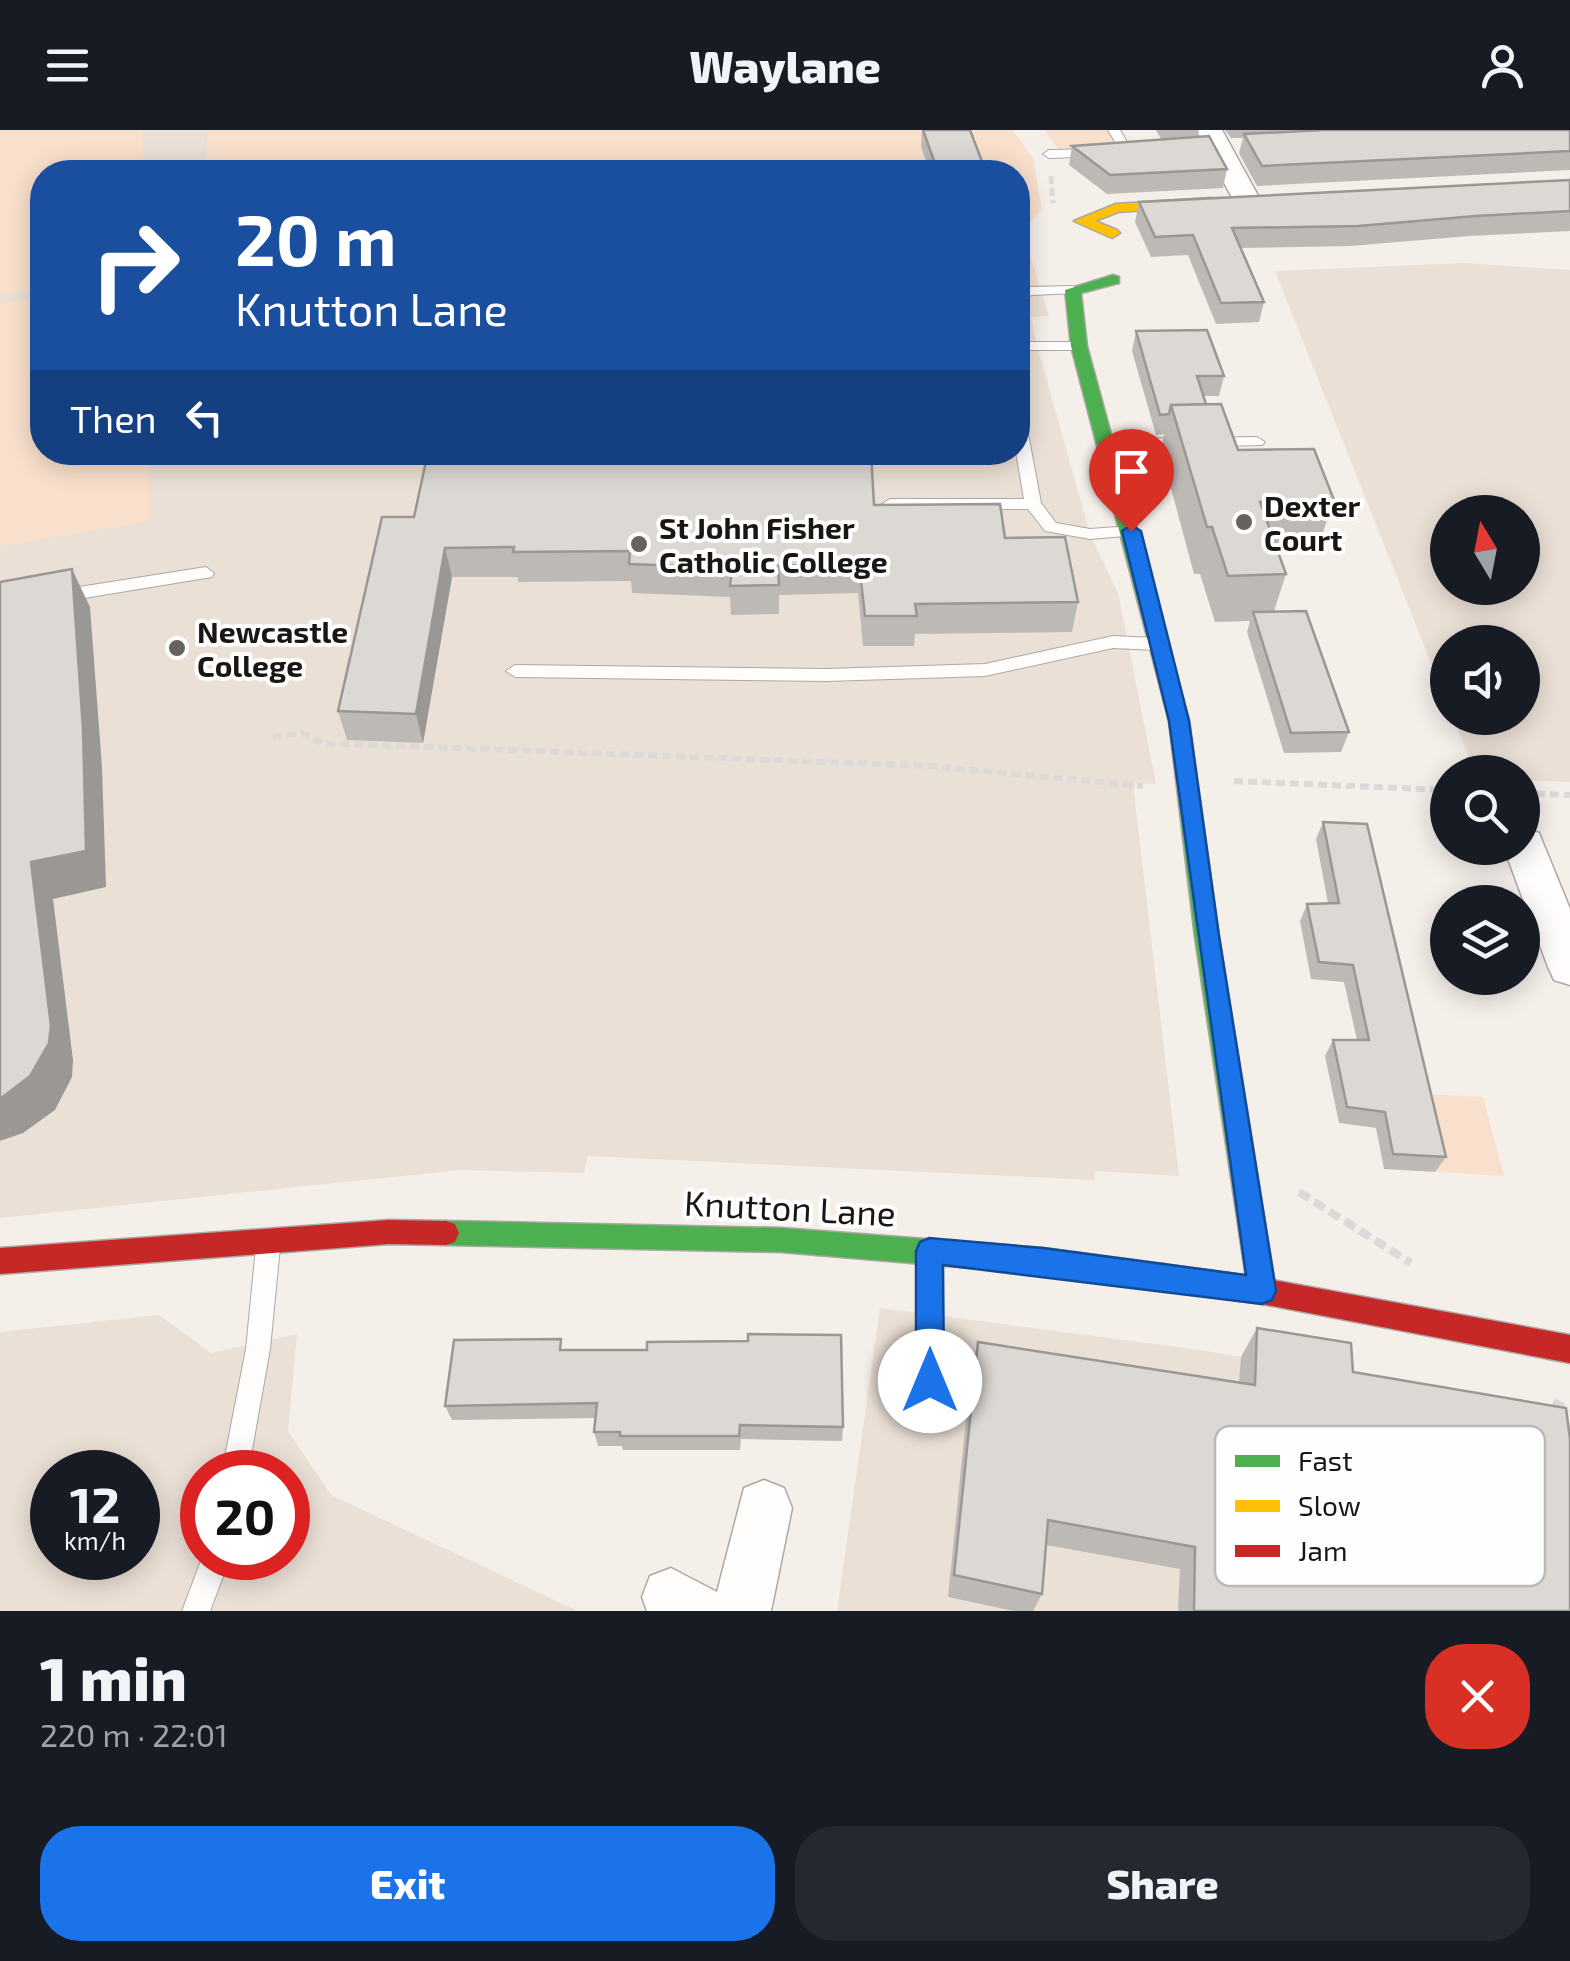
<!DOCTYPE html>
<meta charset="utf-8">
<style>
body{margin:0;font-family:"Exo 2",sans-serif;background:#242831;color:#f1f3f6;height:100vh;display:flex;flex-direction:column;font-size:38px;white-space:nowrap}
*{box-sizing:border-box;margin:0}
p{font-size:32px;color:#9ea1a6}
.icon{flex:none;width:55px;height:55px;fill:none;stroke:currentColor;stroke-width:2;stroke-linecap:round;stroke-linejoin:round}
.map{position:relative;height:1481px;overflow:hidden}
.drawer{display:flex;flex-direction:column;background:#171b24;flex:1}
.drawer>*{flex:none}
.hud{position:absolute;left:30px;top:30px;width:1000px;height:305px;border-radius:40px;box-shadow:0 5px 25px #0003;background:#1a4fa0;color:#fff;overflow:hidden}
.needle{width:65px;rotate:350deg}
.controls{position:absolute;left:1430px;top:365px;display:grid;gap:20px}
.controls a{display:grid;place-items:center;width:110px;height:110px;border-radius:50%;background:#171b24;box-shadow:0 5px 25px #0003;font-size:50px}
.speed{position:absolute;left:30px;top:1320px;display:flex;gap:20px;font-size:50px;font-weight:700;text-align:center}
.speed>*{display:grid;place-content:center;width:130px;height:130px;border-radius:50%;background:#171b24;box-shadow:0 5px 25px #0003;line-height:1}
.speed small{font-size:25px;font-weight:400}
.speed .limit{border:15px solid #d22;background:#fff;color:#111}
.pin{position:absolute;display:grid;place-items:center;width:85px;height:85px;color:#fff;margin:-102px -42px;border-radius:50% 50% 50% 0;rotate:-45deg;box-shadow:0 0 10px #0007}
.pin .icon{rotate:45deg}
.me{position:absolute;width:110px;margin:-55px;rotate:0deg;stroke-linejoin:round;filter:drop-shadow(0 0 8px #0008)}
.turn{display:flex;align-items:center;gap:35px;height:210px;padding:0 40px;font-size:45px}
.turn .icon{width:130px;height:130px;stroke-width:2.5}
.turn b{display:block;font-size:70px;line-height:85px}
.then{display:flex;align-items:center;height:95px;padding:0 40px;background:#0003;gap:20px;font-size:38px}
.round{display:grid;place-items:center;flex:none;width:105px;height:105px;border-radius:40px;background:#242831}
.headline{display:flex;align-items:center;justify-content:space-between;height:170px;padding:0 40px}
h1{font-size:60px;font-weight:800;line-height:75px}
.action{display:flex;gap:20px;margin-top:auto;padding:20px 40px}
.action a{flex:1;height:115px;border-radius:40px;background:#1a73e8;color:#fff;font-size:40px;font-weight:800;line-height:115px;text-align:center}
.action a+a{background:#242831;color:#f1f3f6}
header{display:flex;justify-content:space-between;align-items:center;height:130px;padding:0 40px;background:#171b24;font-size:45px;font-weight:800}
.map>svg:first-child{display:block}
.built{fill:#ebe0d6;fill-rule:evenodd}
.green{fill:#f9e0cc}
.lines{fill:none;stroke-linecap:round;stroke-linejoin:round}
.lane-casing{stroke:#aca8a4;stroke-width:2}
.street-casing{stroke:#aca8a4;stroke-width:3}
.fast-casing{stroke:#aca8a4;stroke-width:3}
.slow-casing{stroke:#aca8a4;stroke-width:3}
.jam-casing{stroke:#aca8a4;stroke-width:3}
.path-far2{stroke:#dcdad8;stroke-width:5;stroke-dasharray:8 4;stroke-linecap:butt}
.path-far1{stroke:#dcdad8;stroke-width:6;stroke-dasharray:9 5;stroke-linecap:butt}
.path{stroke:#dcdad8;stroke-width:8;stroke-dasharray:12 6;stroke-linecap:butt}
.lane{fill:#fefdfc;fill-rule:evenodd}
.street{fill:#fefdfc;fill-rule:evenodd}
.fast{fill:#4caf50;fill-rule:evenodd}
.slow{fill:#ffc107;fill-rule:evenodd}
.jam{fill:#c62828;fill-rule:evenodd}
.wall{fill:#bdbab6}
.shaded-wall{fill:#9a9794}
.building{fill:#dcd8d4;stroke:#9a9794;stroke-width:2.5}
.route{fill:#1a73e8;stroke:#114b97;stroke-width:2.5}
.poi-dot{fill:#67625e;stroke:#fefefe;stroke-width:4}
.labels{text-anchor:middle;dominant-baseline:central;stroke-width:8;stroke-linejoin:round;paint-order:stroke}
.poi-label{font-size:30px;font-weight:bold;fill:#1a1613;stroke:#fefefe;text-anchor:start}
.near-street-label{font-size:35px;fill:#1a1613;stroke:#fefefe}
.key{fill:#fefefe;stroke:#bab8b8;stroke-width:2.5}
.key-label{font-size:28px;fill:#1a1613}
</style>
<header><svg class="icon" aria-label="menu" viewBox="0 0 24 24"><path d="M4 6h16M4 12h16M4 18h16"/></svg>Waylane<svg class="icon" aria-label="person" viewBox="0 0 24 24"><circle cx="12" cy="8" r="4"/><path d="M4 21q1-7 8-7t8 7"/></svg></header>
<div class="map">
<svg width="1570" height="1481" viewBox="0 0 1570 1481">
<rect width="100%" height="100%" fill="#f5efea"/>
<path class="built" d="M0,0H208L206,42H42V322H1018V154H1039L1049,186L1031,187L1037,215L1090,404L1118,463L1156,654L1135,653L1134,662L1179,1046L1095,1041L1094,1050L588,1026L584,1043L461,1040L0,1088Z
M1463,133L1570,140V652L1523,650L1522,642H1475L1453,588H1522V512H1448L1447,573L1275,141ZM1448,382H1522V458H1448Z
M880,1178L1200,1220L1412,1255L1570,1481H837Z
M159,1185L211,1223L297,1204L288,1301L331,1365L578,1481H0V1202ZM52,1342H138V1428H52ZM202,1342H288V1428H202Z"/>
<path class="green" d="M0,0H142L144,42H42V158L0,164Z
M208,0H1012L1033,28L1042,79L1023,101L1039,154H1018V42H977L921,18L930,42H206Z
M1044,0H1111L1120,18L1059,20Z
M42,167V322L148,323L150,391L0,416V173Z
M1369,961L1483,967L1504,1046L1435,1042Z"/>
<g class="lines">
<g class="lane-casing">
<path id="lane" d="M1108,0H1120L1133,22L1131,25H1123Z
M1097,19L1103,23L1101,26L1049,28L1043,24L1049,20Z
M1073,156L1080,160L1078,163L1032,165L1018,170V161L1030,157Z
M1018,212H1079L1086,216L1079,220H1018Z
M1018,288L1026,293L1041,373L1056,393L1090,399L1131,396L1139,401L1137,405L1090,409L1051,402L1045,401L1028,379H890L882,374L890,369H1024L1016,322Z
M1257,307L1265,312L1262,315L1108,319L1100,314L1108,309Z
M206,437L214,443L212,447L60,472L51,466L60,460Z
M1113,506L1157,508L1166,514L1157,520L1113,518L985,546L827,551L515,547L506,541L515,535L827,539L985,534Z
M268,1106L276,1109L280,1117L270,1219L248,1342H222L246,1219L256,1117L260,1109Z
M929,1117L938,1120L941,1128L943,1251L939,1260L930,1263L921,1260L917,1251V1128L920,1120Z
M202,1428H230L210,1481H182Z"/>
</g>
<g class="street-casing">
<path id="street" d="M1196,0H1222L1261,71L1257,77H1237Z
M1524,698L1539,703L1570,779V855L1554,850L1548,837L1504,718H1522Z
M764,1350L784,1358L792,1378L771,1481H647L642,1467L650,1446L671,1438L717,1462L744,1358Z"/>
</g>
<g class="fast-casing">
<path id="fast" d="M1113,145L1119,147V153L1081,163L1087,216L1189,591L1219,807L1276,1161L1272,1170L1262,1174L1252,1170L1248,1161L1195,807L1169,591L1071,216L1065,160Z
M446,1091L781,1098L1043,1118L1163,1134L1173,1138L1177,1147L1173,1156L1163,1160L1043,1144L781,1122L446,1115L437,1112L433,1103L437,1094Z"/>
</g>
<g class="slow-casing">
<path id="slow" d="M1212,68L1217,69V75L1118,82L1095,91L1117,100L1120,103L1112,108L1074,91L1116,74Z"/>
</g>
<g class="jam-casing">
<path id="jam" d="M389,1090L446,1091L455,1094L459,1103L455,1112L446,1115L389,1114L0,1144V1118Z
M1163,1134L1262,1148L1570,1205V1233L1262,1174L1163,1160L1153,1156L1149,1147L1153,1138Z"/>
</g>
<path class="path-far2" d="M1051,46L1053,73"/>
<path class="path-far1" d="M273,607L302,603L322,613L930,636L1143,656
M1234,651L1448,660
M1522,663L1570,665"/>
<path class="path" d="M1299,1062L1411,1133
M1553,1272L1570,1280"/>
<use href="#lane" class="lane"/>
<use href="#street" class="street"/>
<use href="#fast" class="fast"/>
<use href="#slow" class="slow"/>
<use href="#jam" class="jam"/>
</g>
<path class="wall" d="M922,0H970L986,42H930L921,17Z
M1156,0H1199L1198,7L1227,39L1223,58L1107,64L1069,35L1072,16L1161,9Z
M1225,0H1570V40L1257,56L1239,23L1243,8H1231Z
M1570,50V101L1469,106L1351,116L1241,118L1264,172L1259,192L1216,194L1188,125L1151,127L1135,92L1139,72Z
M1136,201L1224,246L1219,266H1203L1206,274L1238,320L1334,370L1318,417L1277,418L1286,444L1274,481L1349,602L1341,622L1284,623L1247,502L1250,491L1215,492L1200,444H1194L1161,321L1164,304L1156,305L1132,221Z
M428,322H967L960,327L871,328L874,375L1005,408L1078,472L1072,502L915,504L914,516H863L858,463L779,465V484L731,485L730,467L632,463L631,451L518,452V447H452L423,613L347,610L338,581L414,387Z
M1323,692L1446,1027L1435,1042L1384,1039L1376,998L1339,993L1325,926L1333,910H1357L1344,852L1311,849L1300,791L1307,774L1328,773L1316,709Z
M1257,1198L1353,1242L1570,1481H1178L1180,1439L1046,1415L1042,1464L1033,1481H1014L948,1467L971,1240L978,1212L1239,1253L1241,1227Z
M564,1220L843,1297L842,1311L741,1309L740,1320H623L622,1316H598L594,1302L595,1288L452,1290L445,1276Z"/>
<path class="shaded-wall" d="M445,418L452,447L423,613L416,584Z
M72,439L90,477L102,637L106,757L53,769L73,930L72,947L55,980L23,1003L0,1011V969Z"/>
<path class="building" d="M923,0H970L986,42H938Z
M1325,0H1570V21L1262,36L1244,4Z
M1209,6L1227,39L1110,45L1072,16Z
M1570,50V81L1476,86L1358,96L1232,98L1264,172L1221,173L1193,105L1155,107L1139,72Z
M1207,200L1224,246H1197L1206,274L1171,275L1169,284L1160,285L1136,201Z
M1221,274L1238,320L1314,319L1334,370L1260,372L1286,444L1228,446L1212,397H1207L1171,275Z
M428,322H871L874,375L1000,374L1005,408L1065,407L1078,472L915,474L917,486H865L859,433L778,436L779,455L730,456L732,438L629,434L630,421L513,422L514,417L445,418L416,584L338,581L382,387H414Z
M72,439L83,599L86,721L31,732L51,896L49,913L30,946L0,969V452Z
M1306,481L1349,602L1291,603L1253,482Z
M1323,692L1367,694L1446,1027L1393,1024L1385,982L1347,977L1333,910H1369L1353,835L1319,832L1307,774L1339,773Z
M1257,1198L1351,1213L1353,1242L1566,1278L1570,1309V1481H1194L1195,1417L1048,1390L1042,1464L954,1445L978,1212L1255,1255Z
M748,1204L841,1205L843,1297L740,1295L739,1306H620V1302H594L597,1273L445,1276L454,1210L561,1209L560,1220H647V1212L748,1211Z"/>
<path class="route" d="M1131,395L1141,401L1189,591L1219,806L1276,1161L1272,1170L1262,1174L943,1135L944,1251L940,1261L930,1265L920,1261L916,1251V1121L920,1112L929,1108L1043,1118L1246,1145L1169,591L1122,401Z"/>
<g class="poi-dot">
<circle cx="1244" cy="392" r="10"/>
<circle cx="639" cy="414" r="10"/>
<circle cx="177" cy="518" r="10"/>
</g>
<g class="labels">
<g class="poi-label">
<text x="1264" y="375">Dexter<tspan x="1264" dy="34">Court</tspan></text>
<text x="659" y="397">St John Fisher<tspan x="659" dy="34">Catholic College</tspan></text>
<text x="197" y="501">Newcastle<tspan x="197" dy="34">College</tspan></text>
</g>
<g class="near-street-label">
<text transform="translate(790 1077) rotate(3)">Knutton Lane</text>
</g>
</g>
<rect x="1215" y="1296" width="330" height="160" rx="15" class="key"/>
<rect x="1235" y="1325" width="45" height="12" fill="#4caf50"/>
<rect x="1235" y="1370" width="45" height="12" fill="#ffc107"/>
<rect x="1235" y="1415" width="45" height="12" fill="#c62828"/>
<g class="key-label">
<text x="1298" y="1341">Fast</text>
<text x="1298" y="1386">Slow</text>
<text x="1298" y="1431">Jam</text>
</g>
</svg>
<div class="controls">
<a><svg class="needle" viewBox="-14 -14 28 28"><path d="M0-13l5 13h-10z" fill="#e53935"/><path d="M0 13l5-13h-10z" fill="#9ea1a6"/></svg></a>
<a><svg class="icon" aria-label="sound" viewBox="0 0 24 24"><path d="M4 9h4l5-4v14l-5-4H4zM17 9q2 3 0 6"/></svg></a>
<a><svg class="icon" aria-label="search" viewBox="0 0 24 24"><circle cx="10" cy="10" r="6"/><path d="M15 15l6 6"/></svg></a>
<a><svg class="icon" aria-label="layers" viewBox="0 0 24 24"><path d="M12 4l9 5-9 5-9-5zM3 14l9 5 9-5"/></svg></a>
</div>
<div class="speed"><div>12<small>km/h</small></div><div class="limit">20</div></div>
<div class="pin" style="left:1131px;top:401px;background:#d93025"><svg class="icon" aria-label="arrive" viewBox="0 0 24 24"><path d="M6 21V4h12l-3 4 3 4H6"/></svg></div>
<svg class="me" style="left:930px;top:1251px" viewBox="-20 -20 40 40"><circle r="19" fill="#fff"/><path d="M0-13L10 11 0 6-10 11z" fill="#1a73e8"/></svg>
<div class="hud">
<div class="turn"><svg class="icon" aria-label="right" viewBox="0 0 24 24"><path d="M7 20v-9h11M14 6l5 5-5 5"/></svg><div><b>20 m</b>Knutton Lane</div></div>
<div class="then">Then<svg class="icon" aria-label="left" viewBox="0 0 24 24"><path d="M17 20v-9H6M10 6l-5 5 5 5"/></svg></div>
</div>
</div>
<section class="drawer">
<div class="headline"><div><h1>1 min</h1><p>220 m · 22:01</p></div><a class="round" style="background:#d93025;color:#fff"><svg class="icon" aria-label="close" viewBox="0 0 24 24"><path d="M6 6l12 12M18 6L6 18"/></svg></a></div>
<div class="action"><a>Exit</a><a>Share</a></div>
</section>
